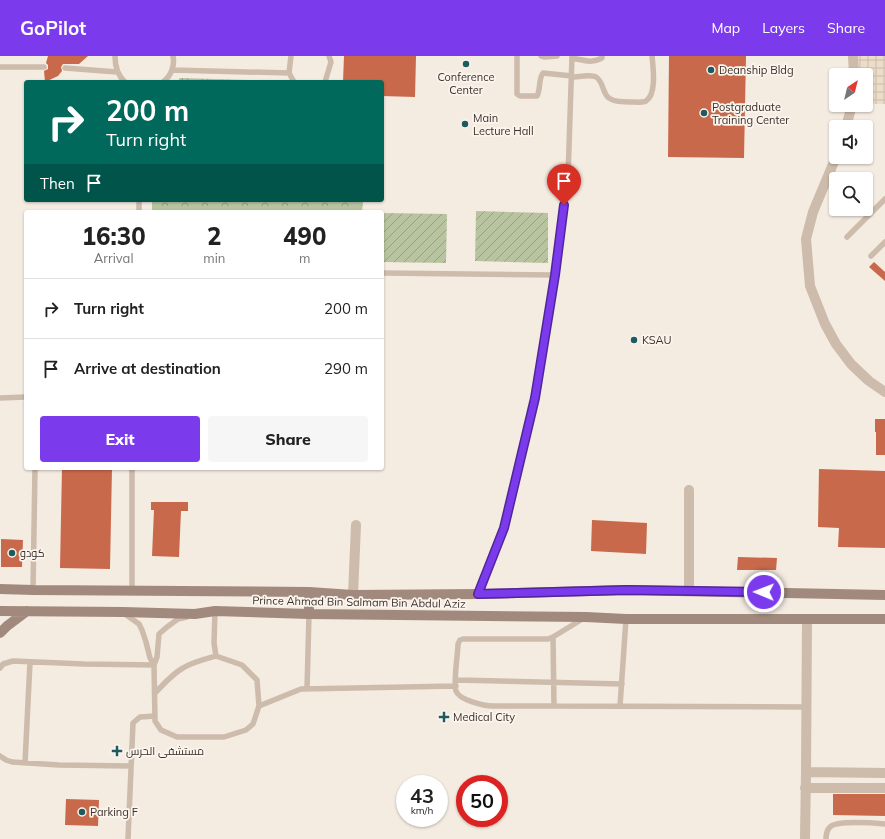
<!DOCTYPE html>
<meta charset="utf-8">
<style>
body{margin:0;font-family:Mulish,Cairo,sans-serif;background:#f6f6f6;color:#222;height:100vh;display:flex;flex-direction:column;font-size:15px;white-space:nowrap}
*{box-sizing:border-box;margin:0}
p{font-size:13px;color:#767676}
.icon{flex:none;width:22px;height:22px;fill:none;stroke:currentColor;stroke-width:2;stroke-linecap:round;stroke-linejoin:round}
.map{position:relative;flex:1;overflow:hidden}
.drawer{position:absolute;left:24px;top:154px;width:360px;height:260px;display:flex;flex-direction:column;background:#fff;border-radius:4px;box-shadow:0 1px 3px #0004}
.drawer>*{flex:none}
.top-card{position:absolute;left:24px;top:24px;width:360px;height:122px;border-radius:4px;box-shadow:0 1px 3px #0004;background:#00695c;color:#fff;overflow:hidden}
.needle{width:26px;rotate:35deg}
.fabs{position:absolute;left:829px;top:12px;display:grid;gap:8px}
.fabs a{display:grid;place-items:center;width:44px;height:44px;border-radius:4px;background:#fff;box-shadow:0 1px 3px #0004;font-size:20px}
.speed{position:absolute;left:396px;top:719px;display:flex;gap:8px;font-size:20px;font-weight:700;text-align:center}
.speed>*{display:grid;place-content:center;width:52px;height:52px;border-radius:50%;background:#fff;box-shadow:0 1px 3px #0004;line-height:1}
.speed small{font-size:10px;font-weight:400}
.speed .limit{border:6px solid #d22;background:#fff;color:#111}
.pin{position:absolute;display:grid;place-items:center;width:34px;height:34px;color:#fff;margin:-41px -17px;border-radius:50% 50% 50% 0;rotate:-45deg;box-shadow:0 0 4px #0007}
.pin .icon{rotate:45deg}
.me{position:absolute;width:44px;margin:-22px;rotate:271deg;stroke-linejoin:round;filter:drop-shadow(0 0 3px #0008)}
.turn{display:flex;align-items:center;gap:14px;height:84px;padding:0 16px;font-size:18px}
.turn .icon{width:52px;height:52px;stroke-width:2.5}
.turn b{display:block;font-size:28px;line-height:34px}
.then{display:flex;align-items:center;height:38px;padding:0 16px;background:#0003;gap:8px;font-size:15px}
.eta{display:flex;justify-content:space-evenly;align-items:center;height:68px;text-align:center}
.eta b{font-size:24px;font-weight:800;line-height:28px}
.action{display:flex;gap:8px;margin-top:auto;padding:8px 16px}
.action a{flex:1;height:46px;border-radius:4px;background:#7c3aed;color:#fff;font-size:16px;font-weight:800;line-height:46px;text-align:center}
.action a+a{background:#f6f6f6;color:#222}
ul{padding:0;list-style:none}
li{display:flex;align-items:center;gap:12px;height:60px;padding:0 16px;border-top:1px solid #e0e0e0}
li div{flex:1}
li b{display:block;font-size:15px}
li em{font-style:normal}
header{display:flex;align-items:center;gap:24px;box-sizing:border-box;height:56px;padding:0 20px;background:#7c3aed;color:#fff}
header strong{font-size:19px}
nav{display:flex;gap:22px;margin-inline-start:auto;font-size:14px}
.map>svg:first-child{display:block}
.forest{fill:url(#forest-crowns)}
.garden{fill:url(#garden-furrows)}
.plaza{fill:url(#plaza-grid)}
.building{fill:#c8694b}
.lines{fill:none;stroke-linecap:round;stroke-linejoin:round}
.service{stroke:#cdbbac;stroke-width:5.5}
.minor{stroke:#cdbbac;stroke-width:10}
.tertiary{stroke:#cdbbac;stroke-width:10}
.secondary{stroke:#a18a7d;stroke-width:10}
.route-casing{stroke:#51269a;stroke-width:10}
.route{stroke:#7c3aed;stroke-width:7}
.poi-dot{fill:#1f5a5e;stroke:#fbf5ee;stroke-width:1.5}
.labels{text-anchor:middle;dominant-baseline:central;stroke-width:3.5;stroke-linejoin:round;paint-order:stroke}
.poi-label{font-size:11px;fill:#3b302b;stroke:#fbf5ee;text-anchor:start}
.street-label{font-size:11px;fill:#3b302b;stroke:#fbf5ee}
</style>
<header>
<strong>GoPilot</strong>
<nav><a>Map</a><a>Layers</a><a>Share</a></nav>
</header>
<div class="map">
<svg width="885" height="783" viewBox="0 0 885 783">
<defs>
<pattern id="forest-crowns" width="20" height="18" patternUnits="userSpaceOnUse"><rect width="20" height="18" fill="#b8c4a0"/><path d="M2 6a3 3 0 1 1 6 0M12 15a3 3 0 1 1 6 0" fill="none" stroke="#97a083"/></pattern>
<pattern id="garden-furrows" width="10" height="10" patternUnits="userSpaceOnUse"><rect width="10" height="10" fill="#b8c4a0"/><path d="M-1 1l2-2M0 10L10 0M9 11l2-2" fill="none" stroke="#97a083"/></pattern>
<pattern id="plaza-grid" width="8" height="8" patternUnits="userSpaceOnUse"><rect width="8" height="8" fill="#ecdcc8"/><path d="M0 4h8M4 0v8" fill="none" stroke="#cbbdac"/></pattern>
</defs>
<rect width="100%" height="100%" fill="#f4ebe1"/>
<path class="forest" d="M180,22L279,25V26H177Z
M152,144H363L362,156H152Z"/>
<path class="garden" d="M476,155L548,157V207L475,205Z
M382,157L447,158L446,207L382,206Z"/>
<path class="plaza" d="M853,0H885V48H866V19H854Z"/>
<path class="building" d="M48,0H88L79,8H63L61,11L62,15L58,20L45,26L44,15L48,13V9L46,7Z
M344,0H416L415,41L382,40V26H343Z
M669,0H746L744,102L668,101Z
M874,206L885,216V225L869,211Z
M875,363H885V399H876V376H875Z
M62,412H112L110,513L60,512Z
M819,413L885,415V492L838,491L839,472L818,471Z
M151,446H188V455H181L179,501L152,500L154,454H151Z
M592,464L647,467L646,498L591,495Z
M1,483L23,484L22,511H1Z
M738,501L777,502L776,514H737Z
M833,738H885V760L833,759Z
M66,743L99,744L98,770L65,769Z"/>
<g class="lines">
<path class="service" d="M115,0C115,10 117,19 125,26
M291,0L289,17L294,26
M517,0V38L520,40H537C541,33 538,24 543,17L572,20
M541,0L544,1L557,0
M572,2C583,4 592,8 602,2V0
M0,11H44
M65,12L117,16
M172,14L289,17
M572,21C578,21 591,18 596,21C604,26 602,37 609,42C615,47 624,45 630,46C635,46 642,47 646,45C657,38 653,11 652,0
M163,26C171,20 175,10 173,0
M325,26L331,6L329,0
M139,156V144
M847,181L885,143
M871,200L885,186
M382,217L555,219
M0,342L26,341
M33,534L35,412
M132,535V412
M478,538L504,472L535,342L555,219L568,121L572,0
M125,558L139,568L142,574L146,586L150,602L154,609
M187,561L178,563L167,571L159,578L157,601L154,609L155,665L161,674L177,681H224L246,674L253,668L259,650L257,624L242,609L216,600L214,587L215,555
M584,562L553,581L548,583H463L460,584L458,588C458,597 453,628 456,635C459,644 484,650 493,650H554L806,651
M553,581L554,650
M0,612L3,608L13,605L84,608L154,609
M456,624L622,628
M307,633L309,558
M155,637C163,629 172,618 183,612C193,606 205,603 216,600
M259,650L301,633L456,630
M620,650L626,563
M0,700L6,704L12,706L59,709L130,710
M25,707L30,606
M128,783L133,667L140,661L155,660
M826,783C826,779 827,774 830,771C836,764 875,767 885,768"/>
<path class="minor" d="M689,535V434
M353,539L356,469
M806,716L885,717
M805,732H885
M805,783L806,716L807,564"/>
<path class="tertiary" d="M853,0L854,19
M846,71L852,49
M836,101L813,156L806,183L810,230L825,268L836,288L851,308L869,325L885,336"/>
<path class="secondary" d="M0,533L33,534L309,536L353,539L478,538L627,534L885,539
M0,555L123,556L195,558L215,555L309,558L586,561L626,563H885
M309,558V536
M0,577L7,570L27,555"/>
</g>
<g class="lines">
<g class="route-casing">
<path id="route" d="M564,149L555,219L535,342L504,472L478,538L627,534L764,536"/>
</g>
<use href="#route" class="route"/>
</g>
<g class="poi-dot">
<circle cx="466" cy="8" r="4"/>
<circle cx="711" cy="14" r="4"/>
<circle cx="704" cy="57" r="4"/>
<circle cx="465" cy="68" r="4"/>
<circle cx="634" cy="284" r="4"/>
<circle cx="12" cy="497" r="4"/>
<path d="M442 655h4v4h4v4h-4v4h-4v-4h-4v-4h4z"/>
<path d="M115 689h4v4h4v4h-4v4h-4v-4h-4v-4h4z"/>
<circle cx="82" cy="756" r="4"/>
</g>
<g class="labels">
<g class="poi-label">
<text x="719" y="14">Deanship Bldg</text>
<text x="466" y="21" text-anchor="middle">Conference<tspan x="466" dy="13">Center</tspan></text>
<text x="712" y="51">Postgraduate<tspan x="712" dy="13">Training Center</tspan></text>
<text x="473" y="62">Main<tspan x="473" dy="13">Lecture Hall</tspan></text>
<text x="642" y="284">KSAU</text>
<text x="20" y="497">كودو</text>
<text x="453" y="661">Medical City</text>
<text x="126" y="695">مستشفى الحرس</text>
<text x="90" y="756">Parking F</text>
</g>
<g class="street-label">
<text transform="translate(359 546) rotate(1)">Prince Ahmad Bin Salmam Bin Abdul Aziz</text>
</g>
</g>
</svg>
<div class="fabs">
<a><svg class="needle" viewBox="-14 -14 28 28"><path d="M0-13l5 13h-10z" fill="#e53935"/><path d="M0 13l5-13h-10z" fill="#767676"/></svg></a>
<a><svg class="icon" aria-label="sound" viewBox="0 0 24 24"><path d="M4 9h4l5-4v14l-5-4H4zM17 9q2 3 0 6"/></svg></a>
<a><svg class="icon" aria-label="search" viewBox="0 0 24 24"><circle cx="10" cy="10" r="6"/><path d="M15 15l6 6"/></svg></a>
</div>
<div class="speed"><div>43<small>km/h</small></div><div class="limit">50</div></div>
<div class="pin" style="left:564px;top:149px;background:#d93025"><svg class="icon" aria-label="arrive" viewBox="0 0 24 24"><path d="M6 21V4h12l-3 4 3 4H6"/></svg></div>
<svg class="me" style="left:764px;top:536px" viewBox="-20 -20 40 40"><circle r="17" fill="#7c3aed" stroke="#fff" stroke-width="3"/><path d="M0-11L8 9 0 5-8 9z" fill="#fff"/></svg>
<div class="top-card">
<div class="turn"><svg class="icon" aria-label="right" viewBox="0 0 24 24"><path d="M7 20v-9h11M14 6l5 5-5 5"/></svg><div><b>200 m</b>Turn right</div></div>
<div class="then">Then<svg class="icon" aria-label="arrive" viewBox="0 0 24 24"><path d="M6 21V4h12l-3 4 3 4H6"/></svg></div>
</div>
<section class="drawer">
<div class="eta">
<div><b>16:30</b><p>Arrival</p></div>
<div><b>2</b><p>min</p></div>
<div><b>490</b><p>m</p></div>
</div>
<ul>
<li><svg class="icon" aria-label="right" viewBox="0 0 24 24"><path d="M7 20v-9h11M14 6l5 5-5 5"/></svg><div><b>Turn right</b></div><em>200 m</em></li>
<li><svg class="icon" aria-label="arrive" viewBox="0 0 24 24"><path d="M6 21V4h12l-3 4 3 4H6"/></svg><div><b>Arrive at destination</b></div><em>290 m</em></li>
</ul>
<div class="action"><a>Exit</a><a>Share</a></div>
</section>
</div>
